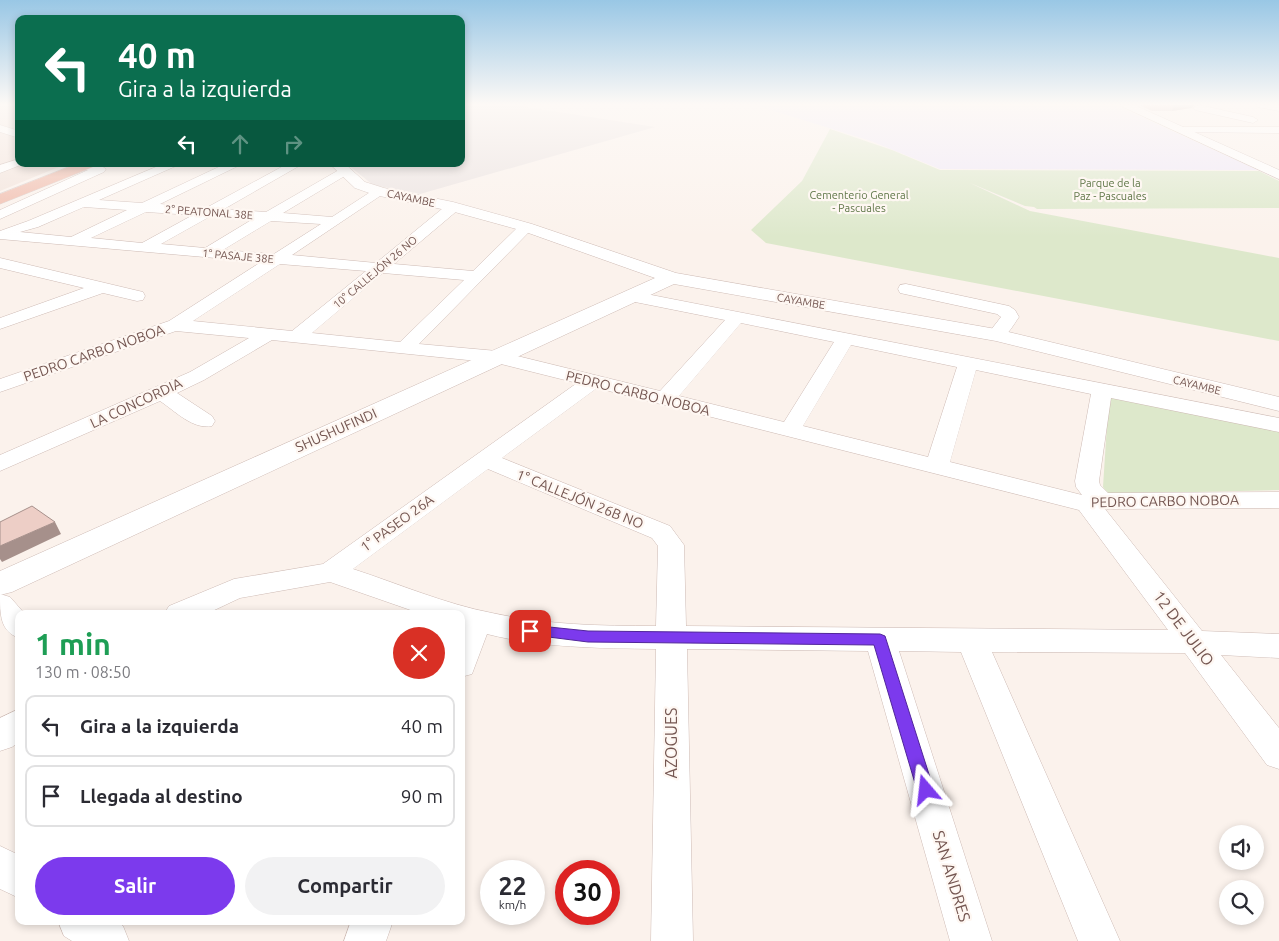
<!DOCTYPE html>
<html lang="es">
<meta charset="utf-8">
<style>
body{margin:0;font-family:Ubuntu,sans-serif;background:#f2f2f3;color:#2b2b33;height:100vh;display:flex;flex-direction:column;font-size:19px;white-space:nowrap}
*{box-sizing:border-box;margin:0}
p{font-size:16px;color:#7c7c81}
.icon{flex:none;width:28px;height:28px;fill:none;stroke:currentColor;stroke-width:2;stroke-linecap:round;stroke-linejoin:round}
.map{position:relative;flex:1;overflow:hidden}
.side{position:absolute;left:15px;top:610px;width:450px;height:315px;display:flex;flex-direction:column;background:#fff;border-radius:10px;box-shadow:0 2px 8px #0003}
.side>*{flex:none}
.hud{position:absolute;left:15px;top:15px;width:450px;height:152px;border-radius:10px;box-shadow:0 2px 8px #0003;background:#0b6e4f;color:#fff;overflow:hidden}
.fabs{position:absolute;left:1219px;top:825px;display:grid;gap:10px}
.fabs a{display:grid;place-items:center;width:45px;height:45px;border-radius:50%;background:#fff;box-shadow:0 2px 8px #0003;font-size:25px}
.speed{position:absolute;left:480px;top:860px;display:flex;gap:10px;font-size:25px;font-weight:700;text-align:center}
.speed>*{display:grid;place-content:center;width:65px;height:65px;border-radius:50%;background:#fff;box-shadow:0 2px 8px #0003;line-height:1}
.speed small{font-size:12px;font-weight:400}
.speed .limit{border:8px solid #d22;background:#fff;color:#111}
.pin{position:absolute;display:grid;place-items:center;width:42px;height:42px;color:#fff;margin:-21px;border-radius:10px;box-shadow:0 2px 8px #0006}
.me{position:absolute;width:55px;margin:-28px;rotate:343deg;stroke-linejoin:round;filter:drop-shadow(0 0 4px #0008)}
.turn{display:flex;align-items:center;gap:18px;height:105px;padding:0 20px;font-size:22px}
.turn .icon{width:65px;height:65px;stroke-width:2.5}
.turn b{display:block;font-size:35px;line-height:42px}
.lanes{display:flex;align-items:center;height:48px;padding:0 20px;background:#0003;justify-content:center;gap:25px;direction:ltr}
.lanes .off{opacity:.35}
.round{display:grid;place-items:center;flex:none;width:52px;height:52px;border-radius:26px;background:#f2f2f3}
.summary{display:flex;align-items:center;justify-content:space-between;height:85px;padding:0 20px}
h1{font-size:30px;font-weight:700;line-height:38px;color:#1e9e55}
.cta{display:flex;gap:10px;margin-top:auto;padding:10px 20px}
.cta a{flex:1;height:58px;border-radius:30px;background:#7c3aed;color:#fff;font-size:20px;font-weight:700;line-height:58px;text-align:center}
.cta a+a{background:#f2f2f3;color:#2b2b33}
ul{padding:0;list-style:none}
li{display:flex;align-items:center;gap:15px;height:62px;margin:0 10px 8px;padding:0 10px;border:2px solid #e1e1e2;border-radius:10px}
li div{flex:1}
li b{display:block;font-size:19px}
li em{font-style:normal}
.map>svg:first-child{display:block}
.residential{fill:#f2e3db}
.industrial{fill:#ebe3e1}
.education{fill:#efe8f8}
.green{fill:#dde8cb}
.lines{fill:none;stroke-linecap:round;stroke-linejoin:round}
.minor-casing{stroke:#cebbb5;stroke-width:1}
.tertiary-casing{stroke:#cebbb5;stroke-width:1}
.trunk-casing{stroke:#d8d0ce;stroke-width:1}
.minor{fill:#fff;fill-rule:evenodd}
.tertiary{fill:#fff;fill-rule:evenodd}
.trunk{fill:#f0bbab;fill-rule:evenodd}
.wall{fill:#ccb1aa}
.shaded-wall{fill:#a6908b}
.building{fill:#edcec6;stroke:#a6908b}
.route{fill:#7c3aed;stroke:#51269a}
.labels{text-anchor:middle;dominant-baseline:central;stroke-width:4.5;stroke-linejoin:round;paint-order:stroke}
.far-park-label{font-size:11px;fill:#61784a;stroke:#fef7f2}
.far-street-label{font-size:11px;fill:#745651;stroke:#fef7f2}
.street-label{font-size:14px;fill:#745651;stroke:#fef7f2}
.near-street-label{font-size:16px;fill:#745651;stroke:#fef7f2}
</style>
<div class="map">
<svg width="1279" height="941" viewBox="0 0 1279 941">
<rect width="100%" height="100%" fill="#fbf2ec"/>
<path class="residential" d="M0,105H19V164H66L0,191Z"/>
<path class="industrial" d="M461,105H513L655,127L420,194L373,185L347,164H461Z"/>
<path class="education" d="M755,105H1115L1258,170L940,169L871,141Z"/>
<path class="green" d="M830,129L892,150L940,170L1259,171L1279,181V208L1037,209L1034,207L1025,206L970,183L1030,211L1279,258V341L766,243L751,230L802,181Z
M1109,393L1279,429V490L1108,494L1103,487Z"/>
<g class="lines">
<g class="minor-casing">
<path id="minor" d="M1199,105L1253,117L1258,120L1253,123L1195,110L1193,108Z
M0,125L19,131V138L0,132Z
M1181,127H1279V133L1177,132L1176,130L1177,128Z
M19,159V164H23L0,173V165Z
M80,164L100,165L106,169L104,172L0,219V210L88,170L80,169L78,166Z
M163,164H178L176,166L99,200L142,203L225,164H240L238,166L160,204L206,208L287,164H301L299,166L224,209L266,212L344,167L348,168L350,171L348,174L283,213L332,217L375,189L380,188L386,192L292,255L376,263L448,204H458L460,207L458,210L394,264L473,271L521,224H531L533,227L531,230L419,344L497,351L660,391L725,320L625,300L623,296L625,292L631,291L1279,418V432L1111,398L1099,481L1100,485L1108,493L1279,492V508L1105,509L1202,631L1279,634V658L1221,655L1279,728V769L1267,765L1185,653L992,652L1120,941H1078L961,652L899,651L992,941H950L868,651L687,649L693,941H651L656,649C599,648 542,648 487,634L472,674L461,677V614H422L330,582L240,598L206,614H164L169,606L234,579L323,564L577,383L497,363L272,340L204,380L177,393L212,416L215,421L212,426C193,430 175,411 160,401L0,471V455L190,372L249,338L176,331L0,392V379L169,321L261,262L0,239V231L28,221ZM84,207L127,210L71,237L20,232L38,227ZM146,212L193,215L142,243L91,238ZM211,216L253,219L205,248L161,244ZM271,221L321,224L274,254L223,250ZM280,264L366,271L292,331L193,321ZM383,273L464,280L400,342L312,333ZM741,323L834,342L784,422L679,396ZM851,345L957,367L928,457L803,426ZM976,370L1091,394L1075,481L1076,487L1082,495L950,462ZM597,388L1079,510L1168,630L686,626L684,545L670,526L502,458ZM488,469L652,538L658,546L656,626C601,626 546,625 492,613C445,604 399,584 353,569Z
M0,258L143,292L145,296L143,300L137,301L103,293L0,329V318L84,288L0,268Z
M906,284L1009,306L1015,310L1019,317C1011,328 1005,343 989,339L987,335L1001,317L997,314L900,293L898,289L900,285Z
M0,594L10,597L25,614H19V638C0,631 0,615 0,594Z
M19,709V742L12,747L0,751V718Z
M0,846L19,855V898L0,889Z
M58,921H116L123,926L129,941H72L64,936Z
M351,921H393L386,941H344Z"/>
</g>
<g class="tertiary-casing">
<path id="tertiary" d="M1119,105H1134L1279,170V179Z
M1257,105H1279V111L1258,107Z
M330,164H345L365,182L384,188L453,202L532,224L676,273L996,329L1279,397V411L996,341L674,284L12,592L0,595V571L655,278L520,230L451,211L375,195L355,188Z"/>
</g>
<g class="trunk-casing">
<path id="trunk" d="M76,164H95L93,167L0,204V194Z"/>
</g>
<use href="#minor" class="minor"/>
<use href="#tertiary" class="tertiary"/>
<use href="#trunk" class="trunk"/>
</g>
<path class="wall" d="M1139,105H1194L1191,108L1172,111H1152Z"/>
<path class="shaded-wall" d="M1174,105H1194L1191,108L1172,111Z
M55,522L61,534L2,562L0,559V546Z"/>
<path class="building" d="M32,506L55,522L0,546V522Z"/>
<linearGradient id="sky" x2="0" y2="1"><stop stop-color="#99c7e5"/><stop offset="0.44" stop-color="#fdf9f6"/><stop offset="1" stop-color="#fdf9f6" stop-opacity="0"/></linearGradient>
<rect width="1279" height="237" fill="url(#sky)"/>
<path class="route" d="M530,625L588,631L880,634L885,636L934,790L932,796L926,798L919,796L917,790L874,645L588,642L525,634L523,631L525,627Z"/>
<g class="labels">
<g class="far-park-label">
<text x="1110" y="183">Parque de la<tspan x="1110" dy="13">Paz - Pascuales</tspan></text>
<text x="859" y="195">Cementerio General<tspan x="859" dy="13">- Pascuales</tspan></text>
</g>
<g class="far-street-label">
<text transform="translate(411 198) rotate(12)">CAYAMBE</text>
<text transform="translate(209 212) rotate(4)">2° PEATONAL 38E</text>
<text transform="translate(238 256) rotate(5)">1° PASAJE 38E</text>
<text transform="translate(375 272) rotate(-40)">10° CALLEJÓN 26 NO</text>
<text transform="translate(801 301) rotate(10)">CAYAMBE</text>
<text transform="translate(1197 385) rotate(14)">CAYAMBE</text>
</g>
<g class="street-label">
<text transform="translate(94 353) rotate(-19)">PEDRO CARBO NOBOA</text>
<text transform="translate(638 393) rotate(14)">PEDRO CARBO NOBOA</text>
<text transform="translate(136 403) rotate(-25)">LA CONCORDIA</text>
<text transform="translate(336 430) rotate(-24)">SHUSHUFINDI</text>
<text transform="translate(580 499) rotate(22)">1° CALLEJÓN 26B NO</text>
<text transform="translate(1165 501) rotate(-1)">PEDRO CARBO NOBOA</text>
<text transform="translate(397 523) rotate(-36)">1° PASEO 26A</text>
</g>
<g class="near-street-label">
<text transform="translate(1184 628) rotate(53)">12 DE JULIO</text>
<text transform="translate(671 743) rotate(-90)">AZOGUES</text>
<text transform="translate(952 876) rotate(73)">SAN ANDRES</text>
</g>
</g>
</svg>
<div class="fabs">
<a><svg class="icon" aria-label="sound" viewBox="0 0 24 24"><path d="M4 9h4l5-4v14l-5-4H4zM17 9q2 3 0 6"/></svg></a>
<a><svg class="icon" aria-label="search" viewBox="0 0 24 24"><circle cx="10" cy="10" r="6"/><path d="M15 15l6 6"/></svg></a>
</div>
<div class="speed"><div>22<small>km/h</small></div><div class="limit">30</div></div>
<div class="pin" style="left:530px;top:631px;background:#d93025"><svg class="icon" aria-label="arrive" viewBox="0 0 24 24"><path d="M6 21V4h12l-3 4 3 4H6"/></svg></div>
<svg class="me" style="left:926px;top:790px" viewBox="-20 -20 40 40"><path d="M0-17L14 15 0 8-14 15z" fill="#7c3aed" stroke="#fff" stroke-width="4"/></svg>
<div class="hud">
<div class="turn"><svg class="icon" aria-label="left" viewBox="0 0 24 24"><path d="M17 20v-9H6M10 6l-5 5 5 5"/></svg><div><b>40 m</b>Gira a la izquierda</div></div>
<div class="lanes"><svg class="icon" aria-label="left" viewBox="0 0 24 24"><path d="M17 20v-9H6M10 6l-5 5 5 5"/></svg><svg class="icon off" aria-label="ahead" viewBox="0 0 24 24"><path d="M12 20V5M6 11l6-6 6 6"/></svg><svg class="icon off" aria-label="right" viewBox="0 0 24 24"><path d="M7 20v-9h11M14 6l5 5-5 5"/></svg></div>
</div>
<section class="side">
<div class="summary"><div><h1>1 min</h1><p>130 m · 08:50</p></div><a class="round" style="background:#d93025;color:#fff"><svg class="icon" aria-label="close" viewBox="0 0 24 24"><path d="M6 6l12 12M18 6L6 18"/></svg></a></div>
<ul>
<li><svg class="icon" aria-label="left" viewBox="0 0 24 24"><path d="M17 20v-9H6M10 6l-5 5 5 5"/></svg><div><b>Gira a la izquierda</b></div><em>40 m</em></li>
<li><svg class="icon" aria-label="arrive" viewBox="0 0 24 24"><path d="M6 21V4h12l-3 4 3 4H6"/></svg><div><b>Llegada al destino</b></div><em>90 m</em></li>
</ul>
<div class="cta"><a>Salir</a><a>Compartir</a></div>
</section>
</div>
